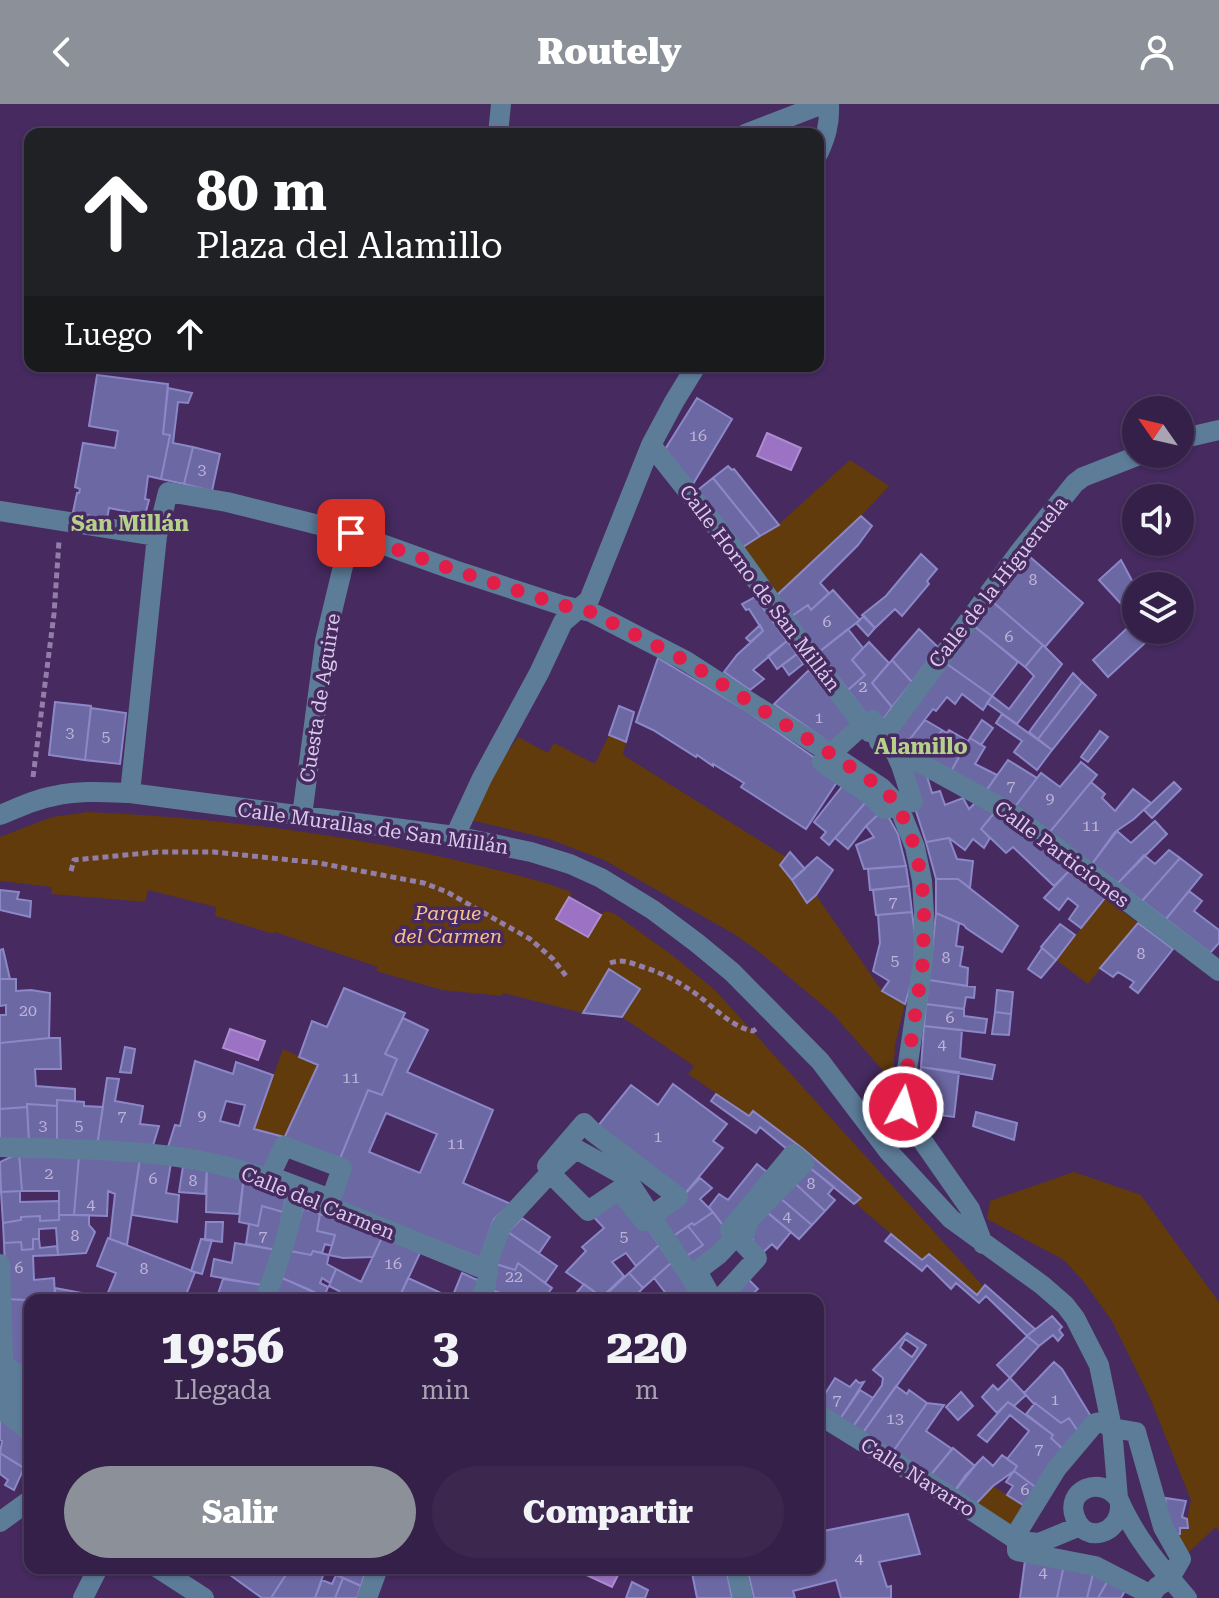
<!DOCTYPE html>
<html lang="es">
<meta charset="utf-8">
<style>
body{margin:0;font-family:"Roboto Serif",serif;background:#3c284f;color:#f1f3f6;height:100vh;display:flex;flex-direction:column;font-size:30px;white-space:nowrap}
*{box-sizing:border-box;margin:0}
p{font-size:26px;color:#a9a3b4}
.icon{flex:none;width:44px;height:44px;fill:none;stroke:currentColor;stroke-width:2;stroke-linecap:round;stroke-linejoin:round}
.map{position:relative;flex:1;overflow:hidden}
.side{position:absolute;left:24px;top:1190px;width:800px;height:280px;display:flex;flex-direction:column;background:#342048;border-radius:16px;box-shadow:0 2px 6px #0004,0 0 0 2px #4e3e60}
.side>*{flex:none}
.top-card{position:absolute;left:24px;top:24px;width:800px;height:244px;border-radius:16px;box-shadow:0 2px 6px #0004,0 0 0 2px #4e3e60;background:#202124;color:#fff;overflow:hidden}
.needle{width:52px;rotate:304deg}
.controls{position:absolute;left:1122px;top:292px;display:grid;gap:16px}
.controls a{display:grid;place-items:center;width:72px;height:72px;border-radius:50%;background:#342048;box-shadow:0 2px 6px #0004,0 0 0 2px #4e3e60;font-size:40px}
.pin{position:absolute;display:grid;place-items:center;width:68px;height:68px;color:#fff;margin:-34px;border-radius:16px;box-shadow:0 4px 12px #0006}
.me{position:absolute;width:88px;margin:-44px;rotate:6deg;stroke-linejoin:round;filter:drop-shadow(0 0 6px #0008)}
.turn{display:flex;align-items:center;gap:28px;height:168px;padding:0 40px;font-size:36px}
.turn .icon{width:104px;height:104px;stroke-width:2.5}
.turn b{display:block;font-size:56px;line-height:68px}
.then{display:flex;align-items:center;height:76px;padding:0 40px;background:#0003;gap:16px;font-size:30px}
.eta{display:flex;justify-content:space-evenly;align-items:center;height:136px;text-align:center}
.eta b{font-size:48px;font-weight:800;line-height:56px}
.button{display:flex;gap:16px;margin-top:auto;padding:16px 40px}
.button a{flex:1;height:92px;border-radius:48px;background:#8c9099;color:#fff;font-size:32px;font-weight:800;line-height:92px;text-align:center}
.button a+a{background:#3c284f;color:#f1f3f6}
header{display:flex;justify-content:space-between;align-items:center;height:104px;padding:0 40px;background:#8c9099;color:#fff;font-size:36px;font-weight:800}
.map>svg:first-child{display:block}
.green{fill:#613b0c}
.water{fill:#9c72c5;stroke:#ae8cd0;stroke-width:2}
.building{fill:#6c68a4;stroke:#8c88c7;stroke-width:2;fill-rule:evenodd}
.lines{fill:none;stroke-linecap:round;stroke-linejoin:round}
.path{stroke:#937ea9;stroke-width:5;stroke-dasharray:6 4;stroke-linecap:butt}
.minor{stroke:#5c7c98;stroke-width:20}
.route{stroke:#e11d48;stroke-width:14;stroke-dasharray:0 25.2}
.labels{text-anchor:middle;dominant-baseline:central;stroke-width:7;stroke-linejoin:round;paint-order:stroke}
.number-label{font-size:16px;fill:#beb2d8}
.street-label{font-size:20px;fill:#d9caea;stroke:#462a60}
.park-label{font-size:20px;font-style:italic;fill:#f8c28b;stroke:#462a60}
.neighbourhood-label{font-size:22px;font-weight:bold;fill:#b5d189;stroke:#462a60}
</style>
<header><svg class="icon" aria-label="back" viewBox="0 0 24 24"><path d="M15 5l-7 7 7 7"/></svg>Routely<svg class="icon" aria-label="person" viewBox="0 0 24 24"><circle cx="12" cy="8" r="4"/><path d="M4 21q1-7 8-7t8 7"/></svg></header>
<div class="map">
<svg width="1219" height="1494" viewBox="0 0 1219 1494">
<rect width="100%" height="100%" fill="#462a60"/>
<path class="green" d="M850,356L889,382L861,412L777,491L743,443L779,420Z
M609,631L626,638L623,651L786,753L780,762L792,776L806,799L816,791L882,887L905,900L895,941L893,978L833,910L758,847L734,830L604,756L549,735L471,716L489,675L518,633L548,649L554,639L595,660Z
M88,708C244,715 400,737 549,780L571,788L570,793L601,810L606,807L615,810L672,851L715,886L984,1183L977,1191L930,1150L922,1156L864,1107L856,1099L861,1093L802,1044L754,1007L749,1012L688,970L694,962L622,913L640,885L609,866L583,909L503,889L502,892L442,886L376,867L378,863L275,828L273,830L215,812L216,803L148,786L145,798L51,790L52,783L0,777V733L52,713Z
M1105,794L1138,819L1088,880L1056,856Z
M283,945L318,961L284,1033L254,1025Z
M1074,1068L1141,1091L1219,1198V1427L1216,1423L1181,1455L1177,1431L1180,1430V1424H1188L1187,1415L1191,1396L1150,1294L1112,1217L1084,1178L1064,1156L987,1115L990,1097Z
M993,1382L1031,1406L1017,1429L974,1402Z"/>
<path class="water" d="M767,329L801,344L791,366L757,352Z
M569,793L601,811L588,833L556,815Z
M230,925L265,937L258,956L223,944Z
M580,1464H618L621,1465L612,1483L578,1467Z"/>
<path class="building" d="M97,271L168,280L163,330L170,331L161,375L148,372L145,395L149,396L145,411L109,404L107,415L73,408L77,389H79L80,385L75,383L83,339L115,344L118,327L89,322Z
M168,284L192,289L188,299L178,298L173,339L193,343L184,380L161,375L170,331L163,330Z
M697,294L732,315L693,380L664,347Z
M193,343L220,350L212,387L184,380Z
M728,362L732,366L734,365L779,421L760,432L713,374Z
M713,374L760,432L743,443L698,386Z
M861,412L872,422L858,441L820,479L829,489L811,506L808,501L792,512L777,491Z
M921,450L937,465L927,477L929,480L902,512L895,505L875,524L862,511L886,492Z
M1029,452L1083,499L1045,543L993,498Z
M1121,456L1136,484V526H1159L1108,573L1093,556L1136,516L1099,476Z
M833,486L860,516L819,548L792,512L808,501L811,506Z
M755,493L787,537L753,566L764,575L750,586L724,568L737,551L763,527L749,505L746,506L742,500Z
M993,498L1043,541L1025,563L974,522Z
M864,512L875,524L868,532L856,519Z
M760,521L763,527L750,538L746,534Z
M974,522L1018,558L992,592L947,560Z
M848,525L863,544L852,556L865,571L848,586L819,548Z
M919,525L938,543L912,578L892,556Z
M787,537L797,550L777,565L768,552Z
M869,538L889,559L872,579L892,603L877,624L848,586L865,571L852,556Z
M1043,541L1062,560L1017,620L987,599L992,592L1009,605L1034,572L1025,563Z
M797,550L803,560L789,571L782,561Z
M658,554L747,607L841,672L806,725L741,683L744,679L713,660V662L697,651L696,653L653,626L636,618Z
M892,556L912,578L892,603L872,579Z
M947,560L992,592L983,606L962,590L955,600L947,593L936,607L933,605L903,644L890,637Z
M809,566L857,626L837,644L774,600Z
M1073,569L1082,578L1038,635L1029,628Z
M1082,578L1096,591L1052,646L1038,635Z
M55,598L91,602L85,656L49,651Z
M619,602L634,608L626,638L609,631Z
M91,604L126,609L120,660L85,656Z
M1002,610L1052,646L1037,666L1014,648L1022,637L996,619Z
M925,616L942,626L922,654L903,644Z
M982,616L993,624L981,641L970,634Z
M942,626L947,629L949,626L968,637L950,669L922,654Z
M1100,627L1108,633L1088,658L1081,653Z
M970,634L985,643L975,660L997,671L986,687L950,669Z
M1008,656L1037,674L1014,704L986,687Z
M1081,658L1097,671L1049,729L1014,704L1041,669L1060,683Z
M901,661L926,669L932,689L940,687L945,701L963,694L969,705L978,696L995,708L981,725L990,734L984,744L973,735L965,746L949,734L926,738Z
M848,675L871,692L829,741L821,734L826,728L814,718Z
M1091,678L1105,690L1102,694L1115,707L1133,685L1151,699L1134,715L1115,728L1092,760L1049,729Z
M1174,678L1181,685L1152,714L1144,706Z
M871,692L884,705L866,722L848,745L835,734Z
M884,705L898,730L906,762L864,765L856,741L874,733L866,722Z
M995,708L1037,737L1069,767L1054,782L1013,743L1006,749L981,725Z
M1155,717L1167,730L1118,779L1092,760L1117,727L1131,739Z
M949,734L957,755L973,757L970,784L958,775H936L926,738Z
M1169,746L1180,754L1142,797L1118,779L1144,751L1155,760Z
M790,748L805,765L792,776L780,761Z
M817,753L833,766L816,791L807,799L792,776Z
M1180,754L1202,771L1166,815L1142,797Z
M906,762L909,782L870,786L868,765Z
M1069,767L1105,794L1081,824L1069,815L1078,802L1068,794L1059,806L1044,794Z
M936,775H958L1018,822L1002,848L966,824L964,821L936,809Z
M909,782L912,808L876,811L873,786Z
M0,786L19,788L17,795L31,797L30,813L0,806Z
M1189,787L1202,797L1194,807L1219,826V839L1210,849L1166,815Z
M912,808L917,846L911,880L905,900L882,887L889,877L873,867L880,839L878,811Z
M936,809L959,819L956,842L963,843L960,862L968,864L967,882L929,876Z
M1138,819L1173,845L1138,889L1130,883L1134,878L1118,868L1113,873L1100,864Z
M1060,820L1075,831L1056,856L1041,843Z
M1042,844L1056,856L1041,874L1028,865Z
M3,845L10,875H0V846Z
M609,865L640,885L622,913L583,909Z
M0,875H16V887L31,886L50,889L49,934L0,939V911H6V901L0,902Z
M929,876L975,883L974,894L966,893L964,905L926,900Z
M344,884L405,909L385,950L397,955L382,991L368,986L337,1062L281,1041L318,961L299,953L312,917L327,923Z
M997,886L1013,888L1011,910L995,908Z
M926,900L964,905V912L987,915L985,929L924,922Z
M995,908L1011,910L1009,931L992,930Z
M403,914L428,926L407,968L493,1006L463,1079L511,1100L494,1115L480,1154L331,1095L337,1062L368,986L382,991L397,955L385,950ZM386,1009L437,1030L420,1069L369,1048Z
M924,922L962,926L960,954L995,961L992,975L921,963Z
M49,934H60L61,965H35L36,982L75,985V997L57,996V1002L27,1000V1003L0,1005V939Z
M125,943L135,945L131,969L120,968Z
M195,957L233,970L236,958L273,971L254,1025L284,1033L270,1072L167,1046L175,1021L180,1022ZM226,997L245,1001L239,1022L220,1017Z
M921,963L959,968L954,1013L916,1008Z
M107,974L119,975L115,997L143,1002L140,1020L159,1022L152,1045L97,1042Z
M673,980L727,1020L713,1037L723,1044L683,1092L593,1028L631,981L658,1001Z
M716,990L749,1012L753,1007L802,1044L861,1094L854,1100L760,1023L756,1029L711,997Z
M57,996L84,998V1002L103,1003L97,1042L57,1040Z
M27,1000L57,1002V1040L29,1038Z
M27,1003L29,1038L0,1036V1005Z
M976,1008L1017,1019L1014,1036L973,1022Z
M19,1049L22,1087L1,1088L0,1058Z
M19,1049L79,1052L74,1111H59V1087H22Z
M79,1052L140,1054L127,1141L110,1135L115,1090L108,1087L107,1112L74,1111Z
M140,1054L171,1059L166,1089L179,1091L177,1118L132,1111Z
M804,1059L834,1083L828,1090L835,1096L825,1107L789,1074Z
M757,1060L773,1073L728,1128L709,1103L719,1090L728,1096Z
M183,1062L207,1064L205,1090L179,1088Z
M207,1064L244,1072L239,1110L206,1108Z
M244,1072L287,1088L283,1108L262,1102L258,1122L239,1118Z
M700,1074L712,1084L700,1095L713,1108L694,1121L692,1119L672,1133L656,1108L683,1092Z
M789,1074L825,1107L812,1121L774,1089Z
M619,1086L632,1100L659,1141L636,1162L626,1149L612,1158L624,1172L602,1193L566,1168L586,1147L582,1143L604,1124L588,1107Z
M20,1087V1098L59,1097V1116L40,1117V1112L21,1113V1116L3,1119L1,1088Z
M774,1089L812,1121L799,1135L761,1103Z
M262,1102L283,1108L276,1146L246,1140L249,1120L258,1122Z
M761,1103L791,1128L777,1145L772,1140L757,1154L749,1116Z
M303,1104L320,1110L317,1127L335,1131L332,1142L325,1140L322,1149L313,1147L311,1151L290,1147Z
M713,1108L728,1128L697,1167L685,1153L703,1141L688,1122L692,1119L694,1121Z
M320,1110L383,1131L373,1153L343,1154L329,1151L335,1131L317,1127Z
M59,1111H89V1121L95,1128L86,1149L58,1151L56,1124L39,1125V1135H33V1145L22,1146L21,1138L4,1139L3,1119L21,1116V1113L40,1112V1117L59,1116Z
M522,1114L550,1133L539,1149L508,1128Z
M206,1118H223L222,1138L205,1136Z
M688,1122L703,1141L685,1153L672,1133Z
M508,1128L557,1162L545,1179L518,1159L515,1166L496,1160Z
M891,1130L922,1156L929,1150L977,1191L985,1181L1035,1225L1027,1232L986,1192L979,1199L956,1179L951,1185L927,1161L922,1167L885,1137Z
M383,1131L420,1149L398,1196H333L339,1187L329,1182L336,1165L361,1178Z
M108,1134L195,1168L184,1196H105L116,1169L97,1162Z
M33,1135H39L40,1144L57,1142L58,1151L33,1152L34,1176L54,1174L55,1193L26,1196L6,1195L4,1139L21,1138L22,1146L33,1145Z
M201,1135L212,1136L202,1170L191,1167Z
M235,1139L276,1146L262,1181L211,1172L214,1155L232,1159Z
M659,1141L671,1159L643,1184L629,1169Z
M290,1147L311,1151L313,1147L329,1151L327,1160L336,1165L330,1179L322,1174L320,1179L328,1183L324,1193L282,1174Z
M518,1159L552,1184L543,1196H522L488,1185L496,1160L515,1166Z
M671,1159L691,1189V1196H671L654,1174Z
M462,1169L484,1179L477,1196H451Z
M629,1169L643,1184L632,1196H600Z
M743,1170L758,1185L746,1196H719Z
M282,1174L310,1186L324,1193L322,1196H273Z
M408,1174L452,1194L451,1196H421L414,1193L413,1196H398Z
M223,1175L262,1181L257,1196H216Z
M584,1180L596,1189L591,1196H570Z
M55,1184L82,1189L79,1196H30V1266L10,1265L6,1195L26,1196L55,1193Z
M488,1185L522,1196H484Z
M1052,1212L1062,1223L1059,1226L1063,1231L1058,1237L1053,1231L1039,1242L1027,1232Z
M907,1229L926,1241L862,1330L852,1324L882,1281L883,1274L873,1266ZM905,1235L918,1244L912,1253L900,1244Z
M1027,1232L1039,1242L1010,1274L997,1261Z
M1054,1258L1062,1265L1095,1319L1082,1333L1069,1314L1061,1319L1035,1299L1034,1300L1024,1289Z
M835,1274L850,1283L856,1276L859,1279L864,1278L840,1315L818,1301Z
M1010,1274L1026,1291L1014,1302L1008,1298L997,1309L982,1293L993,1281L998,1286Z
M896,1282L907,1290L909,1286L927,1299L892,1349L862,1330Z
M860,1286L873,1294L852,1324L840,1315Z
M961,1288L973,1302L958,1316L946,1303Z
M1008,1298L1053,1331L1051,1334L1068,1350L1042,1388L1014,1367L1017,1362L1007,1355L1029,1327L1010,1311L987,1338L978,1331Z
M927,1299L944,1301L926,1327L952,1345L929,1373L892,1349Z
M1035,1299L1061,1319L1069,1314L1082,1333L1068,1350L1051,1334L1053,1331L1026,1310Z
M0,1315L5,1316L30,1340V1352L24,1364L0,1349L2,1337L0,1336Z
M953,1344L975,1362L954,1388L929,1373Z
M0,1349L24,1364L14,1386L5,1381L8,1376L0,1370Z
M1002,1351L1017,1362L1014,1367L993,1382L974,1402L954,1388L965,1372L983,1353L993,1362Z
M1014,1367L1042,1388L1031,1406L1007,1391L1013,1382L1006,1378Z
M1166,1394L1186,1397L1182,1413L1187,1415L1188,1424H1180V1430L1177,1431L1163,1423Z
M908,1410L920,1450L879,1458L887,1483L891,1482V1494H841L836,1476L793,1487L795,1494H754L747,1464H818V1428Z
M1026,1449L1065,1456L1057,1494H1020Z
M1065,1456L1095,1462L1087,1494H1057Z
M1095,1462L1111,1471L1098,1494H1087Z
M234,1464H287L285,1472L271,1494H262L230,1471Z
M287,1464H322L325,1466L315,1494H271L285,1472Z
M322,1464H364L366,1465L361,1482Z
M691,1464H726L732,1494H697Z
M336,1471L343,1474L335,1494H315L322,1476L332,1480Z
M1111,1471L1129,1480L1121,1494H1098Z
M343,1474L361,1482L357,1494H335Z
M632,1478L648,1486L645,1494H626Z"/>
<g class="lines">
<path class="path" d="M33,673L54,510L59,437
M71,767L74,756L157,748H214L319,759L424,779L447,788L530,835L553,855L566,872
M610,859C621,855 629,858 640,862C660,868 678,877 696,890C713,902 731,923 753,927L756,925"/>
<path class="minor" d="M498,30L501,0
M745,30L823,0
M818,50C826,33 830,19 829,0
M1180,335L1219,326
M651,341L736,448L811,553L869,628
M0,407L157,432
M872,616L890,637L901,661L913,698L884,705L871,692L822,658L857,626Z
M879,638L1021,446L1075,379L1083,373L1142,350
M895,649L913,655L1011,709L1219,867
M130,689L157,432L168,388L227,398L351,429L454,466L561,501L591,508L686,557L831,650L882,684L898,701L915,743L922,777L924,809L923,858L904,986L903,1003L910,1019L970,1105L983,1140
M0,711C18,704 35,695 54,692C79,686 105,688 130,689L455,732L531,748L570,760L601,774L653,806L697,839L732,868L820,957L889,1048L951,1115L1042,1181L1065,1201L1075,1214L1099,1261L1112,1324L1118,1394C1134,1432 1160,1463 1187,1494
M302,712L325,537L351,429
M455,732L482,674L539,569L563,518L589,496L651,341L674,298L696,262
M584,1019L593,1028L678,1093L644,1117L619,1086L588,1107L555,1074L547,1062Z
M284,1042L342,1064L331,1095L270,1072Z
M0,1043C101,1047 213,1042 304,1092L488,1167
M0,1160L5,1306
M265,1196L285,1138L297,1088
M480,1196L486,1181L489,1154L502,1121L551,1068L576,1045L625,1072L694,1178L697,1187
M713,1196L697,1167L718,1151L737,1131L730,1126L793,1050L804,1059L749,1116L742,1138L757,1154L719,1196
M10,1265L13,1269L30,1270
M12,1281L14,1304L30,1308
M1,1305L30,1327
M818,1310L945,1389L1018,1437L1039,1439L1080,1422
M1101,1318L1112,1324L1136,1328L1163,1423L1181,1455L1170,1474L1157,1483L1151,1491L1095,1462L1017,1447V1429L1031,1406L1057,1364L1095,1319Z
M1118,1394C1100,1371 1065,1386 1075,1413C1085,1441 1121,1430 1120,1401
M0,1418L30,1396
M158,1464L204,1494
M736,1464L743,1494
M83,1494L98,1464
M367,1494L378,1464"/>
</g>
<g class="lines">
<path class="route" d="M351,429L454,466L561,501L591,508L686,557L831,650L882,684L898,701L915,743L922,777L924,809L923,858L904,986L903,1003"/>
</g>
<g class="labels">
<g class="number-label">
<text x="698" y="331">16</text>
<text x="202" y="365">3</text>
<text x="1033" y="475">8</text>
<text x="827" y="517">6</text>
<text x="1009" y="532">6</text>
<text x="863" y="582">2</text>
<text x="819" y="613">1</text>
<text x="70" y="628">3</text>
<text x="106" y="632">5</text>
<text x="1011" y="681">7</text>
<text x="1050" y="694">9</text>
<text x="1091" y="721">11</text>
<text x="893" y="797">7</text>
<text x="1141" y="849">8</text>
<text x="946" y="853">8</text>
<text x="895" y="856">5</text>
<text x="28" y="906">20</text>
<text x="950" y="913">6</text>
<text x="942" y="940">4</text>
<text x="351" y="973">11</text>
<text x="122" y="1011">7</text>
<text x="202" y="1011">9</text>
<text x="43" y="1021">3</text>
<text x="79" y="1021">5</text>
<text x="658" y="1032">1</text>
<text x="456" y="1039">11</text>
<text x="49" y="1069">2</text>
<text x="153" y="1074">6</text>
<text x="193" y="1076">8</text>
<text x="811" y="1079">8</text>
<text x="91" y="1100">4</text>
<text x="787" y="1112">4</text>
<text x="75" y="1131">8</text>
<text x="263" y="1131">7</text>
<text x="624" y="1132">5</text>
<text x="393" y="1159">16</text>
<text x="19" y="1163">6</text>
<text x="144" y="1164">8</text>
<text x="514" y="1172">22</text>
<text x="837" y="1295">7</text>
<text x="1055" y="1295">1</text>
<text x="895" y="1314">13</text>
<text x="1039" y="1344">7</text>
<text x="1025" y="1385">6</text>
<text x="859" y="1454">4</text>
<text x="1043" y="1468">4</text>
</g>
<g class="street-label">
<text transform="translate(998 478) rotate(-52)">Calle de la Higueruela</text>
<text transform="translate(760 484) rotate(53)">Calle Horno de San Millán</text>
<text transform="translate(320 594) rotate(-81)">Cuesta de Aguirre</text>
<text transform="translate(373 724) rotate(8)">Calle Murallas de San Millán</text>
<text transform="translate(1062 750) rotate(37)">Calle Particiones</text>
<text transform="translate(318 1099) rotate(22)">Calle del Carmen</text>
<text transform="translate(918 1373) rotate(32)">Calle Navarro</text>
</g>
<g class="park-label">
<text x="448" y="809">Parque<tspan x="448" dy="23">del Carmen</tspan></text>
</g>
<g class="neighbourhood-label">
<text x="130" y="419">San Millán</text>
<text x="921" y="642">Alamillo</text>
</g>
</g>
</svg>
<div class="controls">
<a><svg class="needle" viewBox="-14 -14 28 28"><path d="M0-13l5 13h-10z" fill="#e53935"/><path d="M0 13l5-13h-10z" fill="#a9a3b4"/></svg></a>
<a><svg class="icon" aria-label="sound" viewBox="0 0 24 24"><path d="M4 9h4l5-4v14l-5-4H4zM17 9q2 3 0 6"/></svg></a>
<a><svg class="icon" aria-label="layers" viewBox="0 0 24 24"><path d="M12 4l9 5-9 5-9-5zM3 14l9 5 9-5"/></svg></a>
</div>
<div class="pin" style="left:351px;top:429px;background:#d93025"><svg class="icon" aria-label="arrive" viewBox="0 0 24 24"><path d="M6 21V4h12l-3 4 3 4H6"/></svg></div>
<svg class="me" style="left:903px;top:1003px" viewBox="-20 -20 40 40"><circle r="17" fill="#e11d48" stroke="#fff" stroke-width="3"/><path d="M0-11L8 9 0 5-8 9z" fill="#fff"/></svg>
<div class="top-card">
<div class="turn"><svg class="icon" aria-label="ahead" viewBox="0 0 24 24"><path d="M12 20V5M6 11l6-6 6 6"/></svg><div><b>80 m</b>Plaza del Alamillo</div></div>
<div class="then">Luego<svg class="icon" aria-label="ahead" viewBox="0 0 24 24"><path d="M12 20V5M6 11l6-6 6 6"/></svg></div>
</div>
<section class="side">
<div class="eta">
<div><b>19:56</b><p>Llegada</p></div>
<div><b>3</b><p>min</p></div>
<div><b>220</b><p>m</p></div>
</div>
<div class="button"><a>Salir</a><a>Compartir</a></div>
</section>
</div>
